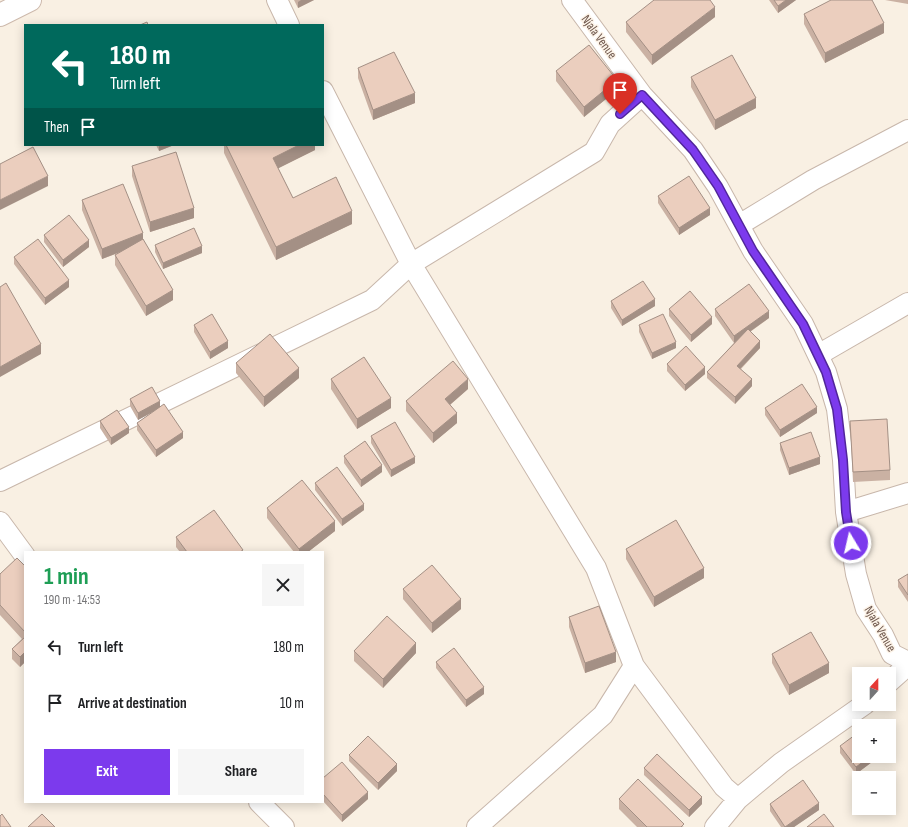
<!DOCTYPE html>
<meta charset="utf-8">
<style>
body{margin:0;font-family:"Sofia Sans Condensed",sans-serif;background:#f6f6f6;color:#202124;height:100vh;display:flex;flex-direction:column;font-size:15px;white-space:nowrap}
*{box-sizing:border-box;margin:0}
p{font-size:13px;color:#757577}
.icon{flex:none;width:22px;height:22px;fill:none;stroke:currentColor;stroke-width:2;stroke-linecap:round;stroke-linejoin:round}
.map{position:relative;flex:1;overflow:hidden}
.sheet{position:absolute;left:24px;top:551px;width:300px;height:252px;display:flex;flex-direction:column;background:#fff;border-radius:0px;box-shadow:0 2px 10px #0003}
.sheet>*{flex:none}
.banner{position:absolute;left:24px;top:24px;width:300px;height:122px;border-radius:0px;box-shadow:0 2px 10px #0003;background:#00695c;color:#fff;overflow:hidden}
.needle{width:26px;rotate:21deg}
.tools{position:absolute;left:852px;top:667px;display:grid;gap:8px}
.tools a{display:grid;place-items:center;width:44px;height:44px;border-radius:0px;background:#fff;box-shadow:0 2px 10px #0003;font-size:20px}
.pin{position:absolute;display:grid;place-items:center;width:34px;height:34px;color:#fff;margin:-41px -17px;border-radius:50% 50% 50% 0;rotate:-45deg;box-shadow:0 0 4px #0007}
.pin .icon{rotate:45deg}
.me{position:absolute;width:44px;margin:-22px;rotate:351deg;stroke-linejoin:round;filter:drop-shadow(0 0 3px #0008)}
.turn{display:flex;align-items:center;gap:14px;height:84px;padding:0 20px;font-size:18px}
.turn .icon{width:52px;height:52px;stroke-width:2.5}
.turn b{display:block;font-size:28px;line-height:34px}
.then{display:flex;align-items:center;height:38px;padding:0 20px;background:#0003;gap:8px;font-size:15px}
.round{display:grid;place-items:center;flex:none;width:42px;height:42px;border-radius:0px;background:#f6f6f6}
.overview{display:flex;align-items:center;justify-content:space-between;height:68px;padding:0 20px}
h1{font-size:24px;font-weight:700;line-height:30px;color:#1e9e55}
.primary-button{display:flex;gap:8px;margin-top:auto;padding:8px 20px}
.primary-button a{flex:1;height:46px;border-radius:0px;background:#7c3aed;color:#fff;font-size:16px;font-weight:700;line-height:46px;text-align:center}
.primary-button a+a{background:#f6f6f6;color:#202124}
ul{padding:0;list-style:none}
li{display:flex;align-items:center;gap:12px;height:56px;padding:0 20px}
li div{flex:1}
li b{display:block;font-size:15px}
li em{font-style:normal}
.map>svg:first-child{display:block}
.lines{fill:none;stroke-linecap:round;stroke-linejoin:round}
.minor-casing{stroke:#c8b7ab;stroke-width:22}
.secondary-casing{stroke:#cdb9ac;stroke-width:24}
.minor{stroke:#fff;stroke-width:20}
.secondary{stroke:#fff;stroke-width:22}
.wall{fill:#cab1a3}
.shaded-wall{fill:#a49085}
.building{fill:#ebcebe;stroke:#a49085}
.route-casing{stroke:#51269a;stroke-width:10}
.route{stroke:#7c3aed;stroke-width:7}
.labels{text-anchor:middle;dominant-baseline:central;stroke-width:3;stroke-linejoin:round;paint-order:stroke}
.street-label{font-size:13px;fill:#6e574c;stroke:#fdf4e9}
</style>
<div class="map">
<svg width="908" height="827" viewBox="0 0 908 827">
<rect width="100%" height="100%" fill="#f9f0e3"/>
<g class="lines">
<g class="minor-casing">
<path id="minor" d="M277,0L289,25
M572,0L642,95L693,150L718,187L753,251L803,324L826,372L837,409L843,460L846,512L856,574L866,609L883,635L892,654L908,662
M323,91L411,264L596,568L634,666L603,715L477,827
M739,225L813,180L908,130
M818,355L908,303
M0,481L372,300L411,264L594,152L610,124L642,95
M846,512L908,493
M0,522L25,556
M634,666L724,787L738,799L781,763L865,704
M889,682L908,665
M259,802L284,827
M715,827L738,799"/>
</g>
<g class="secondary-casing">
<path id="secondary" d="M0,15L30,0"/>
</g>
<use href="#minor" class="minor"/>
<use href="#secondary" class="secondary"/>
</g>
<path class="wall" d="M294,0H314L298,8Z
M769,0H796L778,13Z
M885,0H908V4Z
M804,14L884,33L825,63L804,24Z
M715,17L652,65L626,32V22Z
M358,68L415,103L373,120L358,78Z
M556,71L617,90L584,117L556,81Z
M691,77L756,108L715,130L691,87Z
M156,145H174L159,151Z
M224,145H315V150L278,168L293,198L352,224L276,260L224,153Z
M132,166L194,218L150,232L132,176Z
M658,196L710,215L679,235L658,203Z
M82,200L143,239L173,300L146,316L115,265V255L121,252L102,259L82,210Z
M44,235L89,247L63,267L44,242Z
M155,245L202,253L163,269L155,252Z
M14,257L69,287L45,305L14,264Z
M611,301L655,306L622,326L611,308Z
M669,309L712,324L691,342L669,316Z
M715,309L769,318L750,332L760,348L741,369L752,386L735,404L707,378V372L734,343L715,316Z
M194,325L228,348L210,359L194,332Z
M639,325L676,348L652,359L639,332Z
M236,363L299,378L264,407L236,373Z
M667,364L705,374L685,391L667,371Z
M331,379L391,408L357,429L331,389Z
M468,389L450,405L457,423L433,443L406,411V401Z
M130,399L160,407L183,438L156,457L137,430V423L156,410L138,420L130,406Z
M765,408L817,413L780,437L765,415Z
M100,421L129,433L111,445L100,428Z
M850,421L890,470V480L853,482Z
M371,436L415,463L391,477L371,443Z
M780,443L820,464L789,475L780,450Z
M344,456L382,472L361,487L344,463Z
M315,483L364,510L342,526L315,490Z
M267,508L335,531L308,552H294L267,518Z
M176,537L243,552H180L176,547Z
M626,549L704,578L654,607L626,559Z
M25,566V662L20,667L12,659V649L22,639L0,615V574Z
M908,574V602L898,587V580Z
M403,589L461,609L432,633L403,599Z
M569,617L616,662L585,673L569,627Z
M354,651L416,653L383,688L354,661Z
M772,654L829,673L789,695L772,663Z
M436,662L484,694L466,707L436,668Z
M840,746L859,756H880L856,774L840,753Z
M349,755L397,771L378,790L349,761Z
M644,768L702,804L689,817L644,775Z
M323,778L368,799L342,822L323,801Z
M619,799L684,827H637L619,809Z
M770,804L819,810L794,827H781L770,811Z"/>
<path class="shaded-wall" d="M301,0H314L298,8V2Z
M786,0H796L778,13V6Z
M715,7V17L652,65V55Z
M884,23V33L825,63V53Z
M617,80V90L584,117V107Z
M415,93V103L373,120V110Z
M756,98V108L715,130V120Z
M159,145H174L159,151Z
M299,145H315V150L273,171V158Z
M48,176V186L0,210V200Z
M194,208V218L150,232V222Z
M710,208V215L679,235V228Z
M352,211V224L276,260V247Z
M143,233V243L102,259V249Z
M89,240V247L63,267V260Z
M202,246V253L163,269V263Z
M69,280V287L45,305V298Z
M173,290V300L146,316V306Z
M655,299V306L622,326V320Z
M769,311V318L734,343V336Z
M712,317V324L691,342V335Z
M228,341V348L210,359V352Z
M760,341V348L737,372V366Z
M676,342V348L652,359V353Z
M41,344V354L0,377V367Z
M705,367V374L685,391V385Z
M299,368V378L264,407V397Z
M468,379V389L445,409V399Z
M752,379V386L735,404V397Z
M391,398V408L357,429V419Z
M160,401V408L138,420V413Z
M817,407V413L780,437V430Z
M457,413V423L433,443V433Z
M129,427V433L111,445V438Z
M183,432V438L156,457V450Z
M415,457V463L391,477V470Z
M820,457V464L789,475V468Z
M382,465V472L361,487V480Z
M364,504V510L342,526V519Z
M335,521V531L308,552H299V549Z
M704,568V578L654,607V597Z
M461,599V609L432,633V623Z
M416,643V653L383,688V679Z
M25,652V662L20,667V657Z
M616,652V662L585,673V663Z
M829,663V673L789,695V685Z
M484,687V694L466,707V700Z
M871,756H880L856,774V767Z
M397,764V771L378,790V783Z
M368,792V799L342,822V815Z
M702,797V804L689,817V810Z
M819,803V810L794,827H785Z"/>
<path class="building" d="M654,0H710L715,7L652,55L626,22Z
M774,0H786L778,6Z
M831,0H872L884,23L825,53L804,14Z
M147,22L148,25H140Z
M589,45L617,80L584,107L556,71Z
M394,52L415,93L373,110L358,68Z
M732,55L756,98L715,120L691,77Z
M226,145H299L273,158L293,198L336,177L352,211L276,247Z
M33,147L48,176L0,200V164Z
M176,152L194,208L150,222L132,166Z
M689,176L710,208L679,228L658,196Z
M123,184L143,233L102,249L82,200Z
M69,215L89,240L63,260L44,235Z
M194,228L202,246L163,263L155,245Z
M38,239L69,280L45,298L14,257Z
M143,239L173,290L146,306L115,255Z
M643,281L655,299L622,320L611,301Z
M6,283L41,344L0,367V287Z
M749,284L769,311L734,336L715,309Z
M690,291L712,317L691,335L669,309Z
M212,314L228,341L210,352L194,325Z
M663,314L676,342L652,353L639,325Z
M748,329L760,341L737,366L752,379L735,397L707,372Z
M270,334L299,368L264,397L236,363Z
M686,346L705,367L685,385L667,364Z
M364,357L391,398L357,419L331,379Z
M453,361L468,379L445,399L457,413L433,433L406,401Z
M802,384L817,407L780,430L765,408Z
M152,387L160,401L138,413L130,399Z
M164,404L183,432L156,450L137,423Z
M117,410L129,427L111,438L100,421Z
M887,419L890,470L853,472L850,421Z
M395,422L415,457L391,470L371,436Z
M811,432L820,457L789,468L780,443Z
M365,441L382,465L361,480L344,456Z
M337,467L364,504L342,519L315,483Z
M302,480L335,521L299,549L267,508Z
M214,510L243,550L240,552H187L176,537Z
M676,520L704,568L654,597L626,549Z
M17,558L25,566V632L0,605V574Z
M432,565L461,599L432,623L403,589Z
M908,574V595L898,580Z
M599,606L616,652L585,663L569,617Z
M387,616L416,643L383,679L354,651Z
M811,632L829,663L789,685L772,654Z
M25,637V652L20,657L12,649Z
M454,648L484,687L466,700L436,662Z
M871,722L874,726H866Z
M859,732V756H871L856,767L840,746Z
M368,736L397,764L378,783L349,755Z
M657,754L702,797L689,810L644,768Z
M342,762L368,792L342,815L323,794V778Z
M638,779L684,824L681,827H647L619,799Z
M803,780L819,803L785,827L770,804Z
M2,814L11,827H0V816Z
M42,814L55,827H28Z
M824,814L834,827H807Z"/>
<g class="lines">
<g class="route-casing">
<path id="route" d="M620,114L642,95L693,150L718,186L753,251L803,324L826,372L837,409L843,460L846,512L851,543"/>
</g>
<use href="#route" class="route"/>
</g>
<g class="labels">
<g class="street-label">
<text transform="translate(599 37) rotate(54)">Njala Venue</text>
<text transform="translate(880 629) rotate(60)">Njala Venue</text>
</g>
</g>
</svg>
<div class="tools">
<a><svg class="needle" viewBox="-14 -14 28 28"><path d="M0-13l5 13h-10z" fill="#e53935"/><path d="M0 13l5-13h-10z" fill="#757577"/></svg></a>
<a>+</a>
<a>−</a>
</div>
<div class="pin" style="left:620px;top:114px;background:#d93025"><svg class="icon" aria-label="arrive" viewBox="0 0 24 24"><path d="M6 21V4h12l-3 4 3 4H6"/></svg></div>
<svg class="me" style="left:851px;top:543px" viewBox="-20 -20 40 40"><circle r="17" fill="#7c3aed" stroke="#fff" stroke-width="3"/><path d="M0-11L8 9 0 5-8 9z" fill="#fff"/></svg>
<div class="banner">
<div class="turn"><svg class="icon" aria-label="left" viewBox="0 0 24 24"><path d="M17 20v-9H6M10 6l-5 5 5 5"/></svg><div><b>180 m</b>Turn left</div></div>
<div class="then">Then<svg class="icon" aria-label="arrive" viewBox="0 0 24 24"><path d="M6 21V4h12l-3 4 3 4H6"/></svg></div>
</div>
<section class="sheet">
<div class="overview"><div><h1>1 min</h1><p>190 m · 14:53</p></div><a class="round"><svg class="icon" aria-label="close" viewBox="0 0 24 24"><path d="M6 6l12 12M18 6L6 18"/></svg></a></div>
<ul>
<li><svg class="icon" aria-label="left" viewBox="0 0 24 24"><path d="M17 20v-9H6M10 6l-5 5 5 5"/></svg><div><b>Turn left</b></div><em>180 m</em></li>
<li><svg class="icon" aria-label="arrive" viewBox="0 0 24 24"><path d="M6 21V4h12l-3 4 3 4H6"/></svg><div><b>Arrive at destination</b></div><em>10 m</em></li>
</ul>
<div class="primary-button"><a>Exit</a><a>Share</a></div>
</section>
</div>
